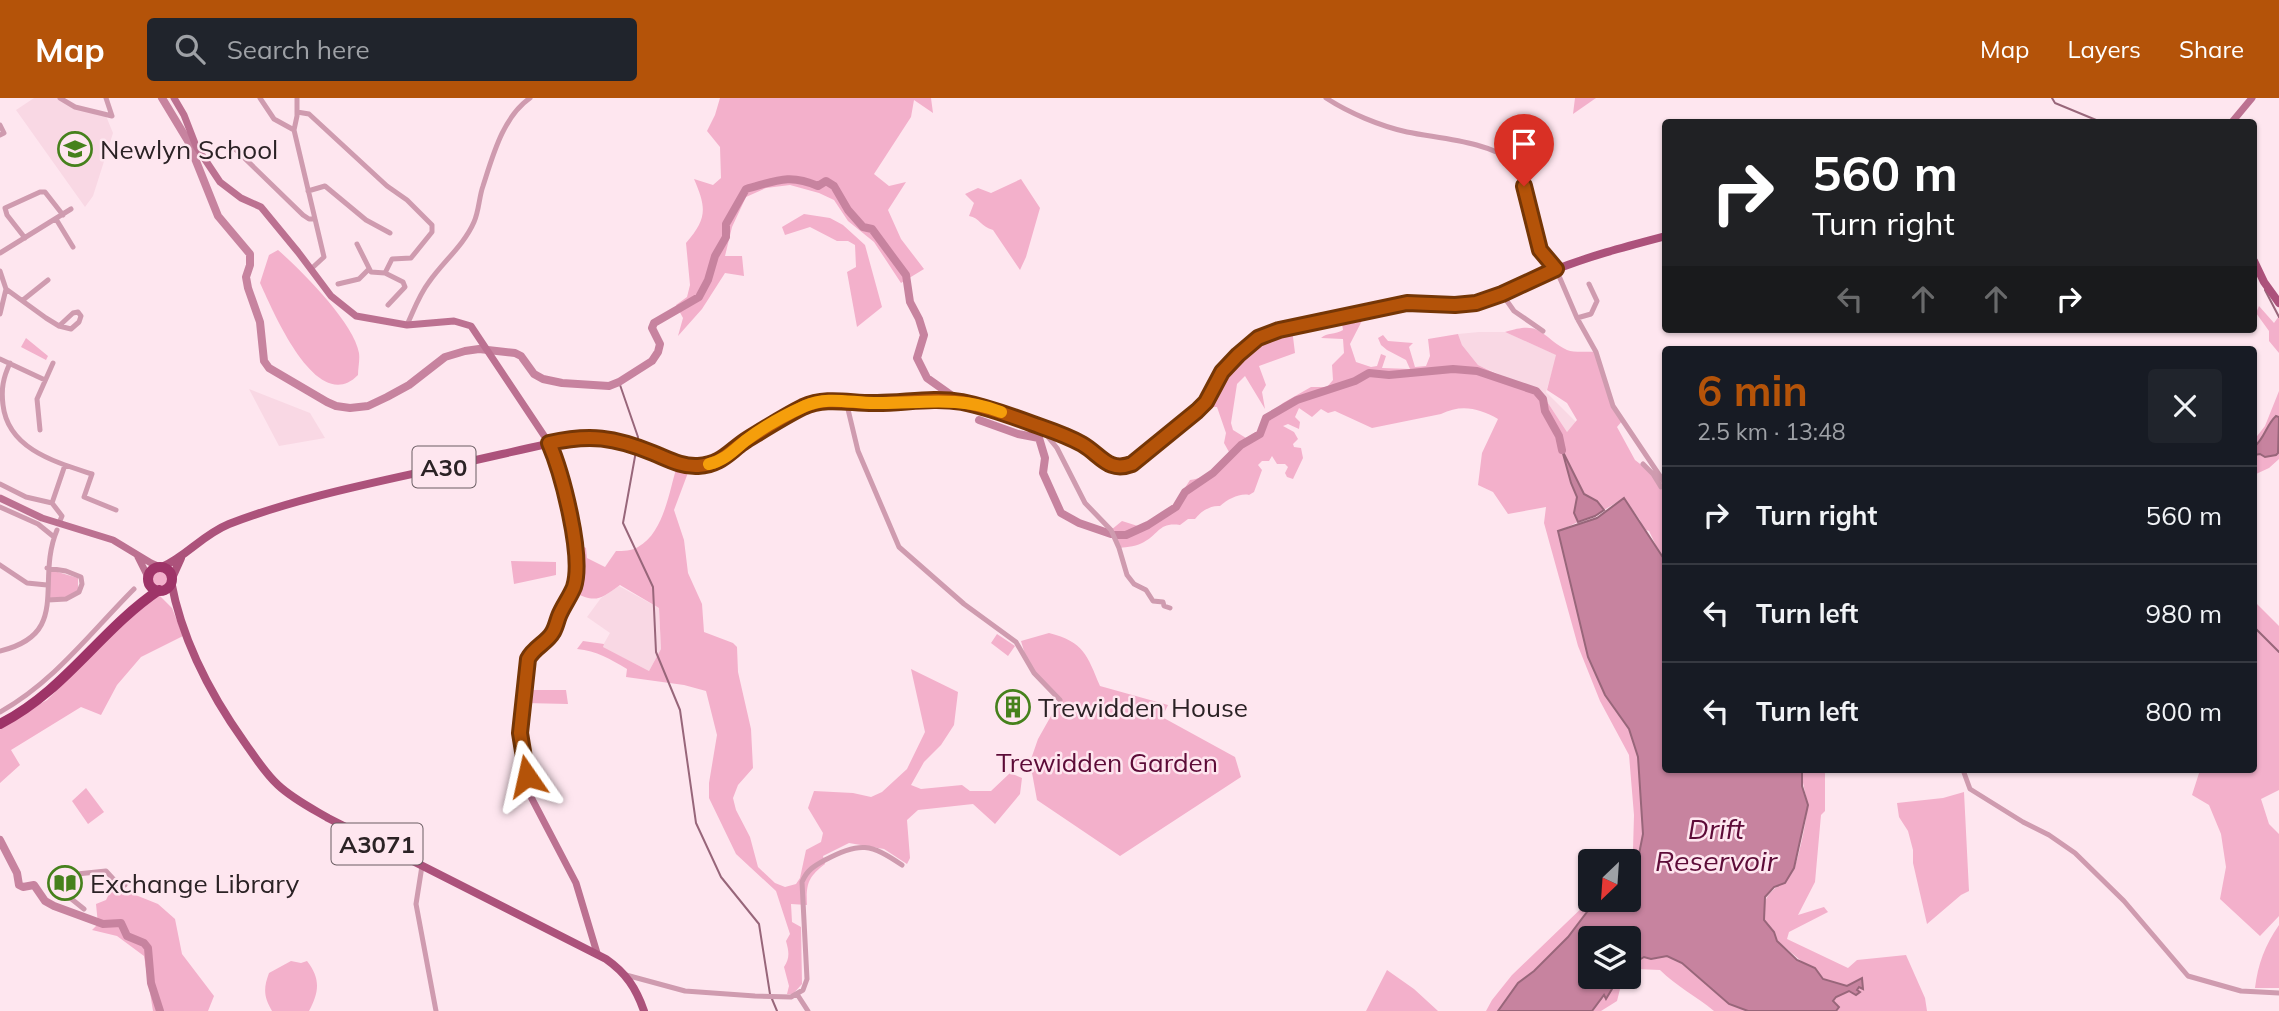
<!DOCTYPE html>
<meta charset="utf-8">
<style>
body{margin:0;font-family:Mulish,sans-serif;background:#20242c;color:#f1f3f6;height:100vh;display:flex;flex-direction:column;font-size:26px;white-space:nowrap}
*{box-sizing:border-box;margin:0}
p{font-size:23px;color:#9ea1a6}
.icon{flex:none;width:38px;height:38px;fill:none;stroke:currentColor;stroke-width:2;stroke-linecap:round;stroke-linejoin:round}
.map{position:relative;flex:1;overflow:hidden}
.side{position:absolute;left:1662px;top:248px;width:595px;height:427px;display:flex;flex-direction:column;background:#171b24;border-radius:7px;box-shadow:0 2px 5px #0004}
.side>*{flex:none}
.top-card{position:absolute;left:1662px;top:21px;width:595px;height:214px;border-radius:7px;box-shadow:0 2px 5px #0004;background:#202124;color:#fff;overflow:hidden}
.needle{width:46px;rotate:205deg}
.tools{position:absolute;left:1578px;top:751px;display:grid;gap:14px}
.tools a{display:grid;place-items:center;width:63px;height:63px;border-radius:7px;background:#171b24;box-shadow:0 2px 5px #0004;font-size:35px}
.pin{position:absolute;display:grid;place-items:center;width:60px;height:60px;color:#fff;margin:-72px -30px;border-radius:50% 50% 50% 0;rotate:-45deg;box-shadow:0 0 7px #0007}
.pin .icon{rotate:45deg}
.me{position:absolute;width:77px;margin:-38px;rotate:349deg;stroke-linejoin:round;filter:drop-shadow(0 0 5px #0008)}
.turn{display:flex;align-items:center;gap:24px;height:147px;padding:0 35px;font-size:32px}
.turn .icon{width:91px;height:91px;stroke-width:2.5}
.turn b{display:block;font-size:49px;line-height:60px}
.lanes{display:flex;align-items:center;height:66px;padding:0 35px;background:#0003;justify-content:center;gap:35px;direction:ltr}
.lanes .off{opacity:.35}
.round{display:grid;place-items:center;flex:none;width:74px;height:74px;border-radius:7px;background:#20242c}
.headline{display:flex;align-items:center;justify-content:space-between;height:119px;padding:0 35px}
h1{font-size:42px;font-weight:700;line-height:52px;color:#b45309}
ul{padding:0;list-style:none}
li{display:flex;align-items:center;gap:21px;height:98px;padding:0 35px;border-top:2px solid #363941}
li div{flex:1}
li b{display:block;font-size:26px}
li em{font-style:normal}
header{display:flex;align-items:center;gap:42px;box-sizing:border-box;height:98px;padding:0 35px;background:#b45309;color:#fff}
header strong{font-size:33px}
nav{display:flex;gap:38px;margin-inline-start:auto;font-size:24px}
.search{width:490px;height:63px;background:#20242c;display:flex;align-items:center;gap:18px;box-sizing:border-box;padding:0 24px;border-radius:7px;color:#9ea1a6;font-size:26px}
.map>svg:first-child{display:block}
.built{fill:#f9d8e4}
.green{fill:#f3b0cb}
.water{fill:#c7839f;stroke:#98667a;stroke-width:2}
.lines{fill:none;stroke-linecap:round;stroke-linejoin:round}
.stream{stroke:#98667a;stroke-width:2}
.river{stroke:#c7839f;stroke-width:8}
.street{stroke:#cf9baf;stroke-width:5}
.secondary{stroke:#bc7191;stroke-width:7}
.primary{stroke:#ac527b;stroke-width:8}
.highway{stroke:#9e3468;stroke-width:10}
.route-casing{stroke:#753606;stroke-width:18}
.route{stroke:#b45309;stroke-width:12}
.slow{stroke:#f59e0b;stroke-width:12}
.labels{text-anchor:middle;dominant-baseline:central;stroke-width:5;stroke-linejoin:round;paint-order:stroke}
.shield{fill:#fee6ef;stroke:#6a5d62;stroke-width:2}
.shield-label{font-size:24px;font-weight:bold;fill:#2b2225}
.poi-label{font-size:26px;fill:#2b2225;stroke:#fee6ef;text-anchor:start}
.park-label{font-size:26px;fill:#5c0b37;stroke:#fee6ef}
.water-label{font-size:28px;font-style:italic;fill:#5d0c38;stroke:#fee6ef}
</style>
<header>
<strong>Map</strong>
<div class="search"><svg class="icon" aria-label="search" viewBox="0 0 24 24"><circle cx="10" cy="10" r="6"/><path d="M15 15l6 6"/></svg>Search here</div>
<nav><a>Map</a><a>Layers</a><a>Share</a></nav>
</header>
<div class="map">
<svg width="2279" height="913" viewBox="0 0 2279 913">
<rect width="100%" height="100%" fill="#fee6ef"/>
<path class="built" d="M34,0H57L106,18L113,35L93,98L85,109L16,12Z
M1479,234H1505L1557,257L1546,294L1577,325L1567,334L1544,299L1535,292L1478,267L1462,247L1458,236Z
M249,291L310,315L325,340L279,348Z
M619,488L659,510L661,551L649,573L602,549L610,535L587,519L601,500Z"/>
<path class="green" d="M720,0H931L933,15L914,2L911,19L874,76L889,88L906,84L888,112L901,141L924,171L901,185L874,144L848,123L834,102L819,95L790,87L766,90L746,99L732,129L725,158H742L744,178L725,175L702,211L678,238L683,220L676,207L687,199L690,187L686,145C708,120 706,109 694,81L713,87L721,80L720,49L707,33L715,17Z
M1575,0H1596L1573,16Z
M1021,81L1040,110L1026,159L1020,172L993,132C981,129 980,120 969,118L974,105L965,96L978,90L991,95Z
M804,116L830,120L843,127L865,147L882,209L857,229L847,174L856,169L855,147L848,143H837L810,129L785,137L782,129Z
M278,152C301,172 354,225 359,255C360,262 358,270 358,277C317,319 273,213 260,185L269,157Z
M2259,208L2274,225L2279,218V255L2269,243V233L2256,215Z
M1367,213L1350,246L1356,264L1371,269L1377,268L1381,256L1386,258L1382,270L1410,271L1406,262L1387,252L1381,247L1378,240L1383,237L1388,243L1413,245L1409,249L1415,269L1426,268L1430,258L1428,241L1458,236L1462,247L1478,267L1544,299L1567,334L1577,322L1567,305L1547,292L1556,257L1505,234C1542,222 1539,237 1567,252C1575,255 1587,253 1596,254L1613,308L1623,322L1617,329L1635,362L1653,376L1662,392L1666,393V464L1663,462L1649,433L1643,431L1640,422L1624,400L1604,412L1597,403L1584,396L1565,360L1571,385L1577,399L1574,415L1578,424L1559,433L1588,559L1605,597L1629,631L1638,659L1643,736L1637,766L1629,778V763H1627L1633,752L1634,717L1629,657L1600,603L1578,548L1544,425L1546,409L1508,416L1493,394L1478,387L1482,355L1498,321C1479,310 1461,306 1441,316L1372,330L1335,313L1328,315L1321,311L1312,319L1299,310L1295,319L1300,324L1299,331L1288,326L1283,328L1294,334L1298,341L1293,346L1294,349L1301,350L1303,360L1293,381L1287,379L1285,375L1288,369L1285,366H1277L1272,358L1269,363H1262L1258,367L1262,372L1254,394L1249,397C1240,395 1228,401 1220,408C1211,407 1201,413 1195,421H1188L1180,427C1159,424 1159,436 1144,444C1138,448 1127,449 1120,450L1111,432L1122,423L1144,430L1175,405L1190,382C1208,380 1219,368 1229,354L1224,345L1226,335L1217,309H1207L1224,276L1249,249L1292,231L1295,255L1259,268L1266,287L1262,294L1265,311L1245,278L1237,286L1231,325L1233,332L1246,340L1259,332L1266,319L1283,305L1311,289H1327L1333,282L1332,267L1344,255L1343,241L1321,240C1327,234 1335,237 1343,232L1341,219Z
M26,240L48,258L46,262L21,249Z
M2279,293V319L2273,320L2266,335L2254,349V342L2265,328Z
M2279,353V361L2269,370L2256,376L2254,374V357H2276Z
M677,368L689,372L674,412L684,442L688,475L702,506L704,534L733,545L737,549L738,574L751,631L753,670L738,687L733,700L736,712L750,739L758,769L775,785L785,789L796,786L800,780L806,752L821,744L823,735L808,710L814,693L853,695L871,699L882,694L907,671L925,634L911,571L958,594L954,627L941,647L924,664L911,687L921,691L962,687L970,693H991L1010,675L1022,680L1020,696L995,726L973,706L918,712L907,722L910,760L907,766L884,751L849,745L823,758L825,766C808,779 806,786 807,807L791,806L792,824L801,829L802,886L793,896H787L789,888L784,869C790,860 789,854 786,843L790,836L776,793L736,756L709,700V685L717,637L706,593L684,587L626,579L627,571C610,561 597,553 577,551L583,543L604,546L603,549L649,573L661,551L659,510L620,487C599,502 596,505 573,494L577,445L586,450L587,460L605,469L616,453C623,453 632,453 638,449C664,435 669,393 677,368Z
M511,463L556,464V477L514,486Z
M150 480a9 9 0 1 1 18 0a9 9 0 1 1-18 0Z
M51,472L78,480V493L64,501H50L49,473Z
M159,497L172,510L183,538L141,559L117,587L101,617L81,609L11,652L20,667L0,685V629L47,602L141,508Z
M2254,503L2279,528V692L2261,701L2269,726L2279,736V818L2260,838L2220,801L2226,769L2221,736L2209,707L2192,697L2200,672H2254Z
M1049,535C1084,544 1087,557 1100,588L1168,607L1162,619L1235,659L1241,679L1120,758L1037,702L1030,664L1038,641L1060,602L1029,570L1021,543Z
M997,536L1015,548L1008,558L991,545Z
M528,592H566L568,606L525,605Z
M1802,672H1825V713L1821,717L1815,784L1798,817L1824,809L1828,814L1789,834L1787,841L1848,870L1857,862L1906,857L1925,900L1927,913H1829L1823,881L1777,843C1774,835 1765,829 1764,821C1760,787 1786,792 1795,768C1799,758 1809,713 1807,704C1805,692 1802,685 1802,672Z
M86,690L104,714L88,726L72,703Z
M1964,694L1969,793L1961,797L1927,826L1913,765V752L1908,733L1899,719L1897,705L1943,700Z
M113,788L158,806L175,821L182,856L214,898L208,913H153L144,858L117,838L92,832L98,826L96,806L106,802Z
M1591,801L1604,802L1587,814L1568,839L1534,873L1518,885L1498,913H1486L1492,902L1512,877Z
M2279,827V890H2255C2258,866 2265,847 2279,827Z
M1632,858H1667L1682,865L1755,913H1714C1696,898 1676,888 1660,872L1637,871L1621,887L1617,903L1601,913H1587L1615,879L1629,878V862Z
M291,863L301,865L307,863C321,881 319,894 309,913H272C264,899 263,891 269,875Z
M1387,872L1414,891L1438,913H1366Z"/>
<path class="water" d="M2276,318L2279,319L2278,355L2276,357L2265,359L2260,356L2254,357V349C2265,340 2266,327 2276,318Z
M1562,352L1584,396L1597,403L1604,412L1595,418L1578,424L1574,415L1577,399L1571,385Z
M1624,400L1666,464V672H1802V688L1808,707L1794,770L1785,785L1774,789L1765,799L1764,822L1774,834L1777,843L1797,862L1815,870L1823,881L1847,888L1862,880L1863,891L1859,889L1857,892L1860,894L1856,897L1849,893L1836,899L1833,903L1839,909L1836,913H1748L1729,906L1682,865L1667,858L1651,861L1644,859L1629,868V840H1591V878L1618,879L1611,882L1610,887L1612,891L1606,901L1604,897L1592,913H1498L1518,885L1534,873L1568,839L1587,814L1604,802H1629V778L1637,766L1643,736L1638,659L1629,631L1605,597L1588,559L1558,433L1597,420Z"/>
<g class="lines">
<path class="stream" d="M2052,0L2055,5L2101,24
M2265,192L2279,219
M619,284L638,339L637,348
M636,353L623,425L653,489L656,554L680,612L696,725L721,779L759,826L770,896
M2254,529L2279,554
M772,901L777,913"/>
<path class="river" d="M162,0L188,43L218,118L250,156V167L246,179L248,190L260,224L264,263L269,270L327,304L336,308L350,310L368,308L387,299L409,287L445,259L465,253L479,251L515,255L521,258L534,276L543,281L562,285L609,288L619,284L652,263L658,254L660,246L652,230L654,225L699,199L708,182L715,158L726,139V126L746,91C776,83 789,75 818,88L826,83L834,88L848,112L863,129L872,131L906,177L910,204L919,221L924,237L917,260L927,280L951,297
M979,322L1018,336L1039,340L1045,360L1043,375L1061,415L1079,425L1111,436
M1115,437H1126L1148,427L1176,409L1185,394L1213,375L1241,347L1260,336L1266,320L1297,302L1355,283L1369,275L1389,277L1453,271L1477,273L1536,293L1543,301L1545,313L1559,338L1562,352
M0,742L17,775L19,787L23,789L34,787L45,803L54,808L103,826L121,825L127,838L144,845L148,850L151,885L160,913"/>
<path class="street" d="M60,0L75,9L112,18
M106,0L112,18
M260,0L274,21L294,32
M297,0V18L294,32L324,159L311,171
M1326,0C1349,15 1380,28 1407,34C1442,41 1487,43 1516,65L1531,111L1540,152L1556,171L1577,220L1596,254L1613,308L1666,387
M297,14L309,16L387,88L407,102L432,127V134L411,160L392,161L385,175
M0,27L4,35L0,37
M232,48L303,117L309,121H315
M308,93L325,88L366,122L390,135
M56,121L73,149
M25,140L7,117L5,110L40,94H45L63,117
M357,146L371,174L385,175
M0,155L71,111
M0,173L6,191L0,216
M385,175L403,184L405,189L388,207
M338,186L359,181L369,171
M6,191L46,220L59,228L71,231L79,224L81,218L78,214L73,215L59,228
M1502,196L1514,213L1543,233
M23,202L48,182
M1577,220L1591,216L1597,203L1589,186
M407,227C414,212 419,197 429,184C443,164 464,147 474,124C479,113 479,99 483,88C493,57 503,19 530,0
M0,261L45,282
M10,265C3,280 1,291 3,307C8,351 55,364 92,376L84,399L116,412
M846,303L858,353L899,449L964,506L1016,544L1034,575L1060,602
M1040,329L1057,350L1085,405L1111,432L1119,450L1127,477L1134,486L1146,492L1153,503L1163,504L1164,508L1170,510
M40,332L37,301L53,265
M1643,366L1653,376L1661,389H1666
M0,386L26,399L52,405L62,418L59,425
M52,405L65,367
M0,409L38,426L54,439
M0,467L27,485L47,487
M47,470L66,473L81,479L82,486L79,494L66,501L48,502
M0,553C72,536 35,484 57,432
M0,614C54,584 90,535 134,491
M1963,672L1970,691L2023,724L2049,737L2075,755L2124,803L2188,878L2241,893L2279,895
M422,768L416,806L436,913
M77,776L106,773L117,785L125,787
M69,799L84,811
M626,877L685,893L755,898L791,899L803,892L807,881L802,784C807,772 814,768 825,762C860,743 871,746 902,767
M797,896L808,913"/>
<path class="secondary" d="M174,0L184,17L196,48L220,84L241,100L261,109L298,154L331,198L356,218L407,227L454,223L471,228L549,345C562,376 584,457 574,489C570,499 563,508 559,518C557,523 556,529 553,534C547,545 534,549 528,561L520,635L531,699L576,785L597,855
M2232,24L2252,0
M0,400L42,420L113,442L151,465L160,469
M138,459L148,479"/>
<path class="primary" d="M2254,163L2264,184L2279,205
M162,469C187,458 202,437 229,426C294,401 362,387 430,372C478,362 527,350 575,340L597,338L620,344L685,368H697L712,366L727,359L746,342L805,308L817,304L873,305L943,302L990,310L1063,336L1085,348L1114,369L1122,370L1132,366L1197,313C1214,296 1220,274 1238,257C1271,224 1345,219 1391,208C1419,203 1449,211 1477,204C1503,198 1527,183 1552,173C1589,158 1628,148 1666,138
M172,480L181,460
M171,483C182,543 210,596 245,645C255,659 265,675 278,687C293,701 311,710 328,720L606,861C626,875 636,890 644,913"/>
<path class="highway" d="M148 481a12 12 0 1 1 24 0a12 12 0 1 1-24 0Z
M0,626C65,593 100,532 159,492"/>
</g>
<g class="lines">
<g class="route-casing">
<path id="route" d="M527,678L520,635L528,561C534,549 547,545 553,534C556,529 557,523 559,518C563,508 570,499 574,489C584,458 562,375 549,345C590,336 614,339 653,355C668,361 682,369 698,368C723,366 729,353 748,341C766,330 785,318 803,309C827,298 852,306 877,305C905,305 933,299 962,304C987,309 1009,317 1033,326C1050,332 1066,337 1082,346C1101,357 1108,375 1132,366L1197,313L1206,304L1222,274L1238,257L1258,240L1279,232L1407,205L1455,207L1476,205L1502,196L1556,171L1540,152L1524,88"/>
</g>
<use href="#route" class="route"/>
<path class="slow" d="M709,366C725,362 733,353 745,343C762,330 785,317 805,308C827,298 851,305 874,305C919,306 957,297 1001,314"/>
</g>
<defs>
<g id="school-ring" transform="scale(1.75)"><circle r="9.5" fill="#fee6ef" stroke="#46811c" stroke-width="1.5"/><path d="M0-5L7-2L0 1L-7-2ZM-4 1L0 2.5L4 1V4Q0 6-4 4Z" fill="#46811c"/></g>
<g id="building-ring" transform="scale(1.75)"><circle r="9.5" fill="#fee6ef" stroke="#46811c" stroke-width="1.5"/><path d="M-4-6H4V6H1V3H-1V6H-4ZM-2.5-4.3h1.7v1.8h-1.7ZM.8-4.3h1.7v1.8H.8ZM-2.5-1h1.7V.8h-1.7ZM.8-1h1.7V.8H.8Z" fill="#46811c"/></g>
<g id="library-ring" transform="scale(1.75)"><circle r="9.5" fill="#fee6ef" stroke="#46811c" stroke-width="1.5"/><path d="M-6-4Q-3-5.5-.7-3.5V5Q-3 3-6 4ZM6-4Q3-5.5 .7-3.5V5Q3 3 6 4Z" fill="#46811c"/></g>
</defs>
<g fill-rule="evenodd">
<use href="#school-ring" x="75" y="51"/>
<use href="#building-ring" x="1013" y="609"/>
<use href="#library-ring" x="65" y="785"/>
</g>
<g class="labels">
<g class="shield">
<rect x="412.5" y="348.5" width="63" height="41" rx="5"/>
<rect x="331.5" y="725.5" width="91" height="41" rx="5"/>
</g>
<g class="shield-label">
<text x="444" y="369">A30</text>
<text x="377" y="746">A3071</text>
</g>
<g class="poi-label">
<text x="100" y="51">Newlyn School</text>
<text x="1038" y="609">Trewidden House</text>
<text x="90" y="785">Exchange Library</text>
</g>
<g class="park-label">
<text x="1107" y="664">Trewidden Garden</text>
</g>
<g class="water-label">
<text x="1716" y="730">Drift<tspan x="1716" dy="32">Reservoir</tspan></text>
</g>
</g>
</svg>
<div class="tools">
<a><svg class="needle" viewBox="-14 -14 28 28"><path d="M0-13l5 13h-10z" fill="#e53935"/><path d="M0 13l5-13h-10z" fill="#9ea1a6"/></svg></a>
<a><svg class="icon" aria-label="layers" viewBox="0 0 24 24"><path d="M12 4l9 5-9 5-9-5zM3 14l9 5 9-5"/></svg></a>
</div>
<div class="pin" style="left:1524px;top:88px;background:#d93025"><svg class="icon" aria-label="arrive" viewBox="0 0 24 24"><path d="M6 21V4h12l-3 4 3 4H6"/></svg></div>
<svg class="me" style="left:527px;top:678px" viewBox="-20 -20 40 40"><path d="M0-17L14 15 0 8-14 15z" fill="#b45309" stroke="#fff" stroke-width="4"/></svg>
<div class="top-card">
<div class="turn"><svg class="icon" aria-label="right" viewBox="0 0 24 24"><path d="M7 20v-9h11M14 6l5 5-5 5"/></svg><div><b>560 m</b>Turn right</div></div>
<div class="lanes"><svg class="icon off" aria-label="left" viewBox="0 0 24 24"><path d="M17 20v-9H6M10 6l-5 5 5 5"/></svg><svg class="icon off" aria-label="ahead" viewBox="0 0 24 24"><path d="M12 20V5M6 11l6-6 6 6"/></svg><svg class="icon off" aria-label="ahead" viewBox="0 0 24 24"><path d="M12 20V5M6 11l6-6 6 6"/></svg><svg class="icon" aria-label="right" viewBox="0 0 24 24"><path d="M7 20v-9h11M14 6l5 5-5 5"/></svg></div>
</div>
<section class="side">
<div class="headline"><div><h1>6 min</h1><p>2.5 km · 13:48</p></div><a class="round"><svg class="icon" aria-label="close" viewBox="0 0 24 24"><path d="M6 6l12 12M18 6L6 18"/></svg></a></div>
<ul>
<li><svg class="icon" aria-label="right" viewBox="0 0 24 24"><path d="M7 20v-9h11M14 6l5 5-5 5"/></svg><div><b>Turn right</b></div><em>560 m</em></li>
<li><svg class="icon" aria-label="left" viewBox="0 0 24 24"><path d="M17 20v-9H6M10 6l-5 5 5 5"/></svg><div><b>Turn left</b></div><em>980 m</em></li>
<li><svg class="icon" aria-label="left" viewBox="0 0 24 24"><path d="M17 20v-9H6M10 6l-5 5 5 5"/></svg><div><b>Turn left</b></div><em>800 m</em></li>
</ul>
</section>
</div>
